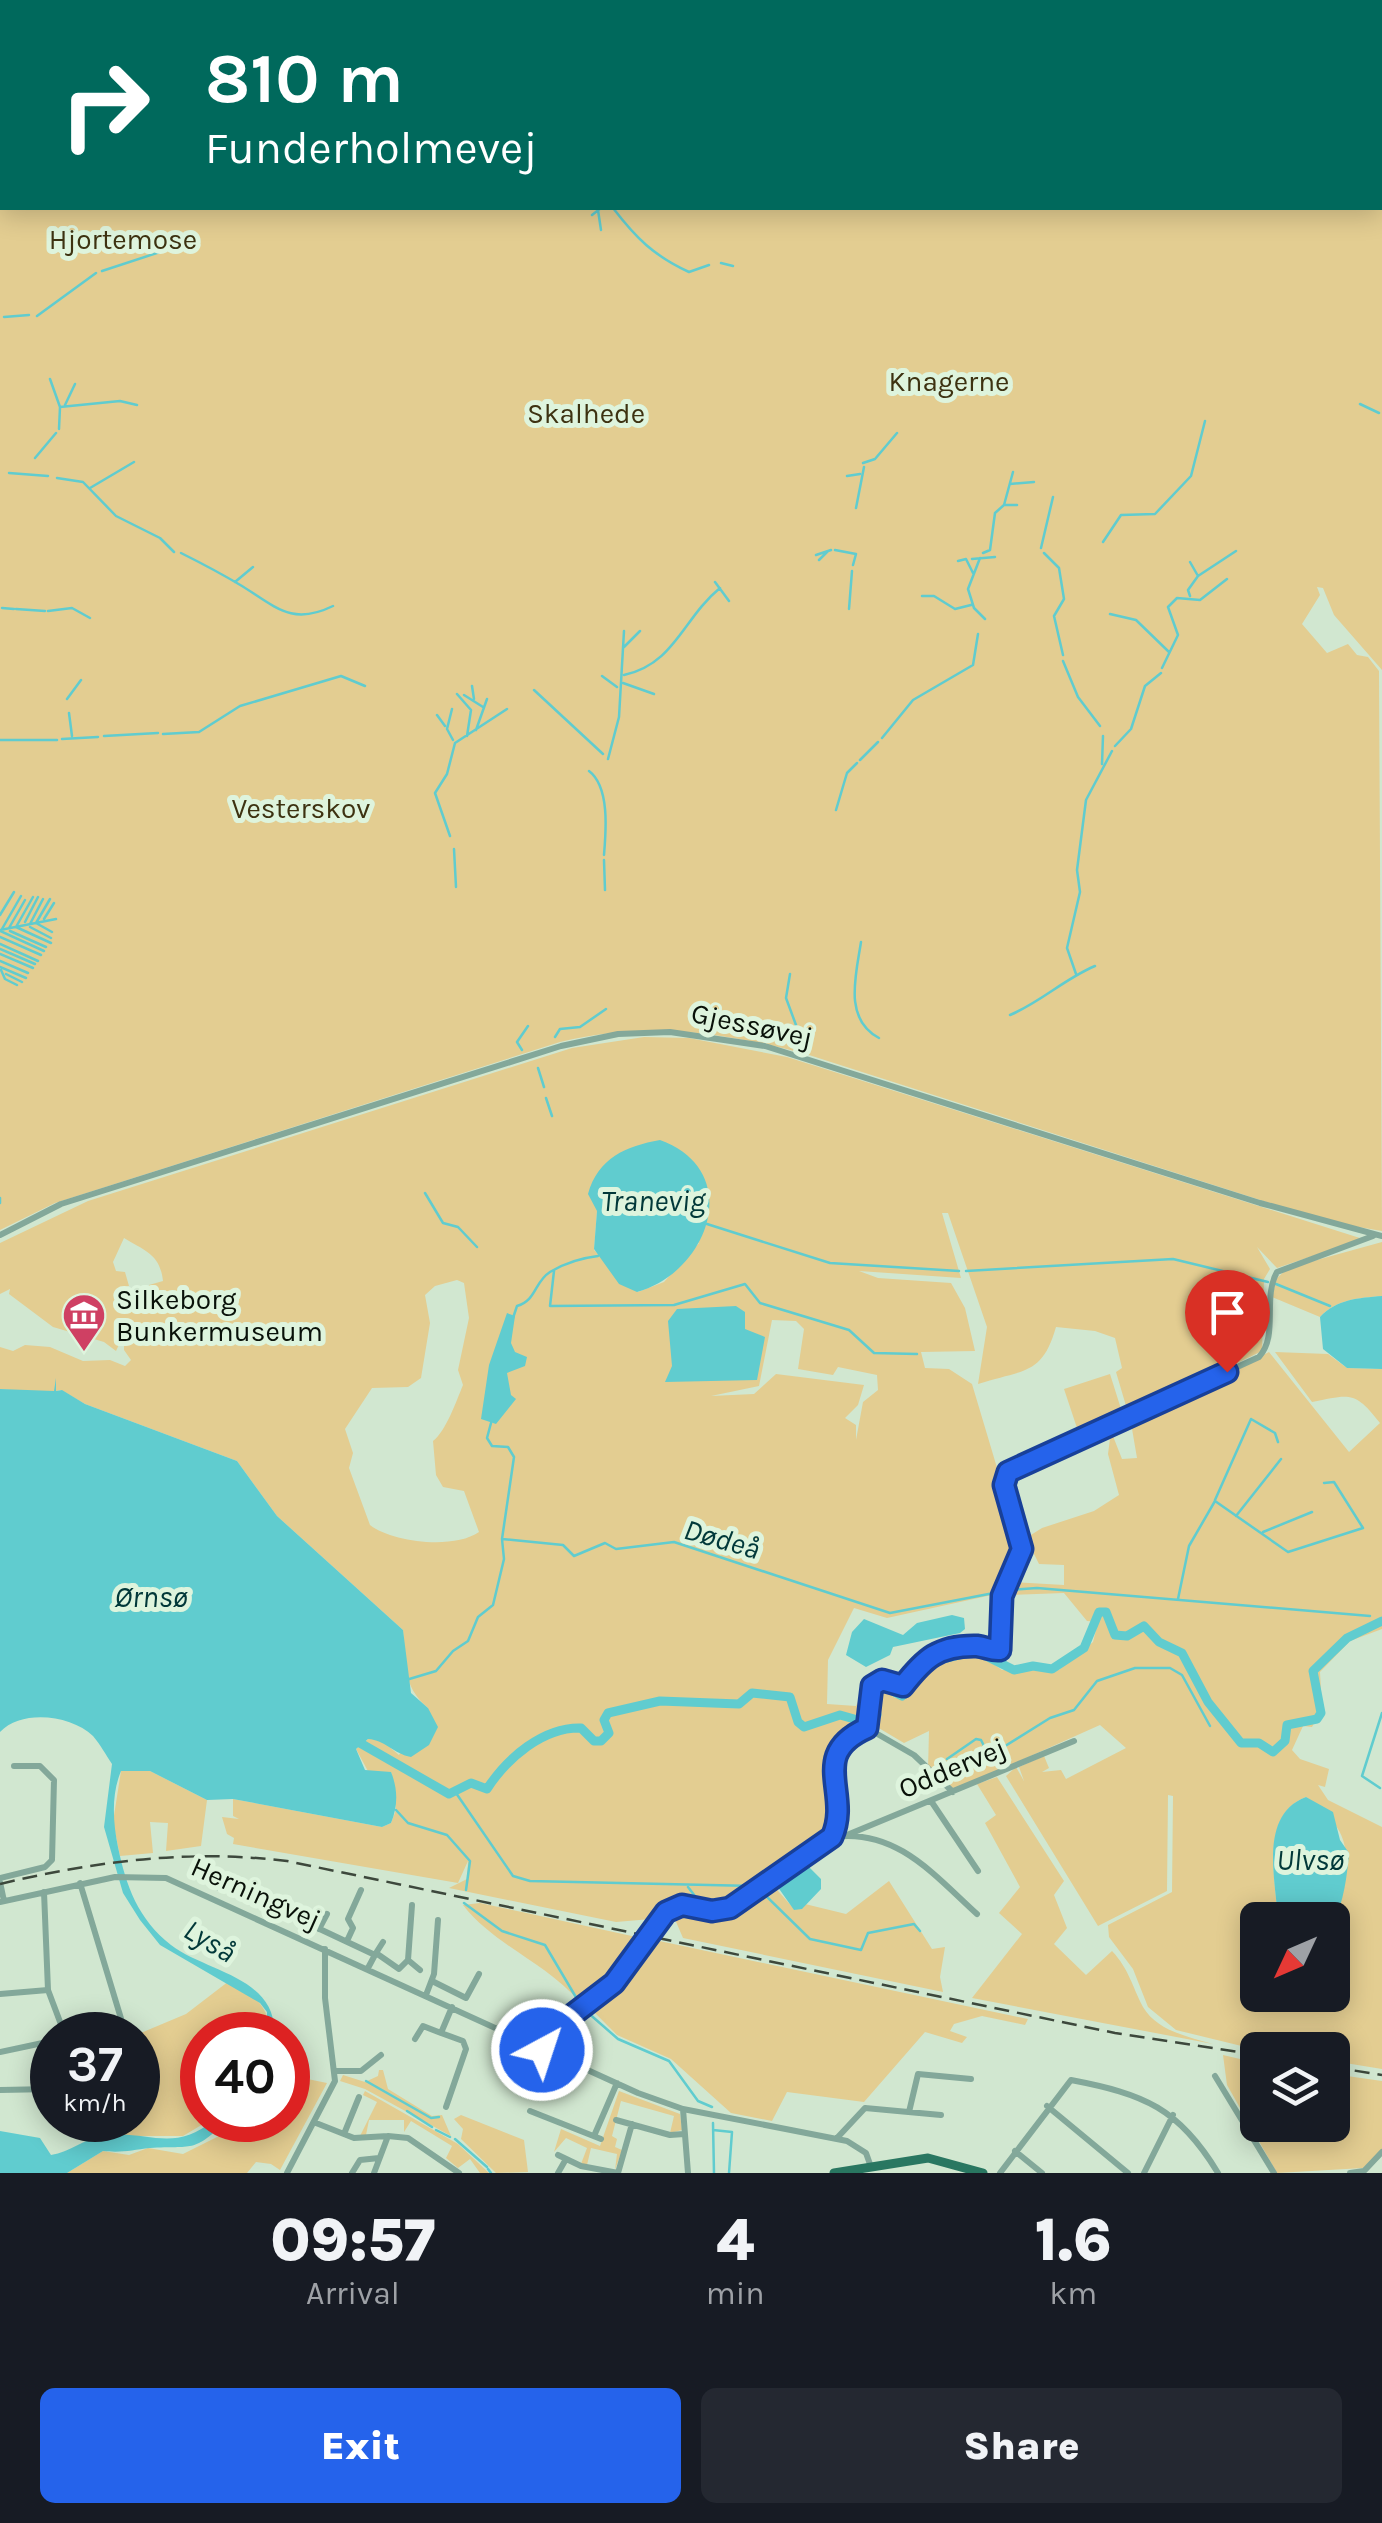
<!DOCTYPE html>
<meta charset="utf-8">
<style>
body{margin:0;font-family:Karla,sans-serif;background:#242831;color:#f1f3f6;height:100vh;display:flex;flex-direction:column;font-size:38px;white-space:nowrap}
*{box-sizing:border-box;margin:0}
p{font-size:32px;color:#9ea1a6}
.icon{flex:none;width:55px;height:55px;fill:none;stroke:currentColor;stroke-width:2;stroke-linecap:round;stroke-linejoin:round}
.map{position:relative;height:2173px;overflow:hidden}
.sheet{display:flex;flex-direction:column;background:#171b24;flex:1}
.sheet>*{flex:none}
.banner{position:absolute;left:0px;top:0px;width:1382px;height:210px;box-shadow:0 5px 25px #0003;background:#00695c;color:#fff;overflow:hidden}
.needle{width:65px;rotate:226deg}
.tools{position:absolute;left:1240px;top:1902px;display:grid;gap:20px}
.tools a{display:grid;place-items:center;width:110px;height:110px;border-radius:15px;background:#171b24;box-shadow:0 5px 25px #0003;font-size:50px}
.speed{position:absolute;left:30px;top:2012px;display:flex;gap:20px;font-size:50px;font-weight:700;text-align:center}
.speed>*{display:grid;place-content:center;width:130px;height:130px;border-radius:50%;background:#171b24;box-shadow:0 5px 25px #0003;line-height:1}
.speed small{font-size:25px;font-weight:400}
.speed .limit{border:15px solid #d22;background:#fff;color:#111}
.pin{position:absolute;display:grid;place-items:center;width:85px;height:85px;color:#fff;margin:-102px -42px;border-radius:50% 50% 50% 0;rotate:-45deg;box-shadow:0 0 10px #0007}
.pin .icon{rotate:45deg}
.me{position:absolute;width:110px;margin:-55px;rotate:40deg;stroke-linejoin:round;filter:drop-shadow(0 0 8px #0008)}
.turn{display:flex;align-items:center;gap:35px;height:210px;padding:0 40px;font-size:45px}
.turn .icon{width:130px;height:130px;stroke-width:2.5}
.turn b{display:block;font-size:70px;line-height:85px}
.eta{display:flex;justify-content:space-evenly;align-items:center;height:170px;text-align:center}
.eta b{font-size:60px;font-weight:800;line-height:70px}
.button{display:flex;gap:20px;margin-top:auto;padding:20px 40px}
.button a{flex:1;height:115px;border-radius:15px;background:#2563eb;color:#fff;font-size:40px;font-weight:800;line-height:115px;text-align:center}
.button a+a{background:#242831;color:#f1f3f6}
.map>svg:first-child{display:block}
.green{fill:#e3cd91;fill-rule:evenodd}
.water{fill:#60cccf}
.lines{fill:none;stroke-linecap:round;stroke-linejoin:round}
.stream{stroke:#60cccf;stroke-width:2.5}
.river{stroke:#60cccf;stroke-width:9}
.minor{stroke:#83a89a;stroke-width:6}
.major{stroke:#297761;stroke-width:9}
.rail{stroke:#3d483c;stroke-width:2.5;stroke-dasharray:15 8;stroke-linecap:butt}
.route-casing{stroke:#184099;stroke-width:25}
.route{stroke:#2563eb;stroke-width:18}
.labels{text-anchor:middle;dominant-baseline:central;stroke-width:10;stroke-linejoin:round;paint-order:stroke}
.park-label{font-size:28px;fill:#3d3211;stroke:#def4dd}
.street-label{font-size:28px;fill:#091109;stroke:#def4dd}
.poi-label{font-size:28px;fill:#091109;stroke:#def4dd;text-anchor:start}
.water-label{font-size:30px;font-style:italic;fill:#013839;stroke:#def4dd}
</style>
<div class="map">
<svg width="1382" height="2173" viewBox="0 0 1382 2173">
<rect width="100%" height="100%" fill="#d1e7d0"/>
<path class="green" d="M0,0L710,2H2V208H1380V2L737,0H1382V670L1334,615L1323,588L1317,587L1320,595L1302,624L1327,653L1348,644L1357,655L1368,657L1379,671L1382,1231L1329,1222L809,1055C723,1032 647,1021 560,1042L55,1203L0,1230Z
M644,1037L689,1038L787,1057L1363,1239L1277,1268L1257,1247L1270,1269L1264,1279L1262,1351L1129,1416L1116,1372L1122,1368L1115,1338L1095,1331L1056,1327C1042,1376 1024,1369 978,1384L987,1327L948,1213H942L961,1278L859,1271L878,1278L951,1283L965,1308L975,1351L921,1352L925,1368L949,1369L972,1384L1018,1538V1553L1001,1593L887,1618L854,1608L828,1660L827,1704L856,1706L870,1676L880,1711L881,1687L895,1698L905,1697L918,1672L934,1661L977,1653L1002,1670H1059L1093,1642L1098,1622L1087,1621L1064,1593L1008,1595L1012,1582L1064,1585V1565L1039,1564L1026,1538L1042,1528L1094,1511L1119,1495L1108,1454L1111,1431L1122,1459L1137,1458L1131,1423L1269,1352L1349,1452L1380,1423C1355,1391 1351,1394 1312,1402L1275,1352L1328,1354L1347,1368L1382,1369V1629L1350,1641L1320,1672L1322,1708L1312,1727L1303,1726L1292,1750L1300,1759L1329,1769L1325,1787L1318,1785L1328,1800L1382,1827V2069L1333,2061L1332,2050H1258L1176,2030L1148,2007L1133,1969L1109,1937L1108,1925L1172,1892L1173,1796L1168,1795L1167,1891L1098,1926L1006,1776L1016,1767L1024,1781L1019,1767L1044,1756L1049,1768L1042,1772L1061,1770L1066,1779L1126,1748L1100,1725L954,1790L928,1769L929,1731L904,1743L877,1727H860L836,1743L830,1759L829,1835L736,1898L716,1907L678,1903L651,1919L616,1922L449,1888L467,1879L468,1861L458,1883L233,1844L234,1838L227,1834L222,1817L239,1819L233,1816V1799L382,1827L391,1823L396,1810L391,1772L369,1773L356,1749L368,1739H380L399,1755L428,1708C402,1686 405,1662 403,1630L277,1516L237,1461L85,1404L61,1390L45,1393L0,1389V1347L13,1351L25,1345L50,1347L83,1361L110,1360L125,1366L131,1360L124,1350V1334L116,1351L104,1342L53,1327L9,1294L10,1289L0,1294V1243L88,1201L572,1048ZM597,1211L699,1243L664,1282L638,1292L594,1250ZM124,1238C145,1251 160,1254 163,1281L149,1285L152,1299L148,1305L138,1302L141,1296L122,1298L121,1289L129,1286L125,1272L116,1271L113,1262ZM457,1280L464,1283L469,1318L458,1370L463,1385C456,1402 446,1431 433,1441L436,1475L443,1487L464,1491L479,1532C453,1550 392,1542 370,1525L349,1468L353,1453L345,1429L372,1388L408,1387L421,1378L430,1323L425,1295L435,1286ZM772,1320L796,1321L804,1329L798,1369L833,1375L838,1367L877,1375L878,1390L863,1402L856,1440V1425L845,1418L858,1405L864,1385L776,1374L754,1394L711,1396L759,1386ZM1306,1797C1364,1839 1345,1865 1333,1924C1328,1946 1333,1973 1332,1995H1258V1920H1278C1276,1882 1259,1815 1306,1797Z
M1382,1242V1296C1358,1298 1337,1299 1320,1317L1272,1297L1277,1278L1288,1268Z
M1110,1374L1122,1412L1077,1428L1064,1389Z
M121,1771H150L207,1800L201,1846L166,1851L168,1823L150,1822L153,1853L120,1856L113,1822Z
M997,1777L1064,1881L1054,1895L1067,1928L1054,1944L1086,1975L1112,1951C1129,1969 1132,1986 1143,2007C1157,2031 1189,2037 1213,2044L972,1998L1022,1934L999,1913L1020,1887L985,1823L996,1815L977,1784Z
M889,1881L932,1949L945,1947L940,1977L943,1992L683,1938L674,1917C696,1908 695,1918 714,1917C734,1916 756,1894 771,1883L795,1910L805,1904L846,1914Z
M480,1903L641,1938L601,1993L579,2001C545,1962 494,1945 463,1905Z
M650,1939L1028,2019L1025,2025L982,2016L954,2024L950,2031L967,2037L962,2043L925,2032L864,2102L787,2092L772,2121L731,2113L671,2059L617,2035L591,2009L625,1978Z
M229,1981C251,1994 273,2006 267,2035H202V2120H210L183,2136H101L96,2120H138L136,2035L186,2014Z
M1223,2055L1257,2063L1258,2125H1332L1333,2074L1382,2081V2151L1363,2168L1277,2173L1227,2085Z
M379,2070H383L388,2089L432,2116L442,2115L451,2136L365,2089L340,2081L343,2075L365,2082L378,2076Z
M288,2075L327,2083L280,2170L271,2164L256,2162L247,2173H67L103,2151L129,2155L148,2148L183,2154L219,2136L225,2139L219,2133L230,2120H288Z
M365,2091L458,2144L489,2173H480L470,2159L458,2168L446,2158L452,2146L411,2121L404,2132V2120H369L366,2135L360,2136L377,2102L363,2095Z
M619,2091L680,2114L682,2130L670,2133L674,2116L621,2101L612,2136L617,2139L615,2147L622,2150L615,2170L617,2154L591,2148L587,2165L581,2164L587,2148L566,2138L554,2152L561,2129L600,2146Z
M461,2115L524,2140L528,2172L496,2173L461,2139L463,2129L454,2119Z"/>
<path class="water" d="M660,1140C745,1171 709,1272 637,1292L619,1284L594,1249L597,1211L588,1194C598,1158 626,1146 660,1140Z
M1382,1296V1369L1347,1368L1323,1349L1320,1317C1337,1299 1358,1298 1382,1296Z
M736,1306L745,1312V1329L765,1337L757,1380L665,1382L672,1366L668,1321L677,1309Z
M507,1313L515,1316L511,1343L515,1352L527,1357L525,1366L507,1373L511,1395L516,1399L496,1424L481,1419L489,1365Z
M56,1378V1391L62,1390L85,1404L237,1461L277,1516L403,1630L411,1693L428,1708L438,1727L429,1745L411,1757C394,1754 385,1740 368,1739L356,1749L365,1770L391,1772C398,1789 398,1806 391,1823L382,1827L233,1799L207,1800L150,1771H121C111,1795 113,1822 118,1847C126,1886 138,1919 171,1945C206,1972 278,1977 274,2035H267V2012L260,2003L160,1945L140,1920L123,1893L104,1827L112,1764C106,1755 100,1744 93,1736C71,1715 22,1709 0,1732V1389L54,1391Z
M952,1615L964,1618L965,1629L960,1633L893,1647L890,1655L866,1667L846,1655L852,1632L864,1619L903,1635L917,1623Z
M1306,1797L1333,1812L1340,1840L1349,1853C1347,1876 1344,1902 1333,1923L1278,1920C1276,1881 1258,1815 1306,1797Z
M806,1864L821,1879V1889L802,1909L794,1910L775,1883Z
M214,2120H227C193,2154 193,2145 150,2148C132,2150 122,2153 103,2151L67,2173H0V2131L40,2138L51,2155C70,2152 84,2139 102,2136C146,2128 172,2155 214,2120Z"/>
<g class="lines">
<path class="stream" d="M569,0L571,2
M613,208C636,238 654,256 689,272L709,265
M598,210L601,230
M592,215L601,208
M721,263L733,266
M102,271L163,251
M37,316L96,273
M4,317L29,315
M50,379L60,407L59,429
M1360,404L1379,413
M65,405L75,384
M60,407L120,401L137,405
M35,458L56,433
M863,463L875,459L897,433
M9,473L48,476
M847,476L860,474
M57,478L83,482L116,516L160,538L174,552
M1010,484L1034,482
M90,488L134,462
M1004,505H1017
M856,508L864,467
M1103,542L1121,515L1155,514L1191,476L1205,421
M1041,548L1053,497
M835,550L856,554L853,565
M181,553C201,563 222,574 242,586C276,607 292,626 333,606
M983,553L990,550L995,513L1004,505L1013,472
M1044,553L1059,568L1064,599L1054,616L1063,655
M816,555L831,550
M980,558L968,589L974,608L985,619
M972,559L995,557
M819,560L828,551
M958,561L966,559L973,573
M1190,562L1198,576
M235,582L253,567
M715,582L729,601
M922,596H934L955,609L971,605
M1190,596L1188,590L1198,576L1236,551
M2,608L14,609
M16,609L45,611
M849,609L852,571
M48,611L72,608L90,618
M1110,614L1136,620L1169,652
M624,647L640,631
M1063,661L1078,697L1100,726
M1162,668L1178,635L1168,607L1177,598L1200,600L1227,579
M624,675C675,664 683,618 720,588
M602,676L617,687
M623,683L654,694
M472,686L474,699
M534,690L603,754
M457,694L471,710L467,736
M464,695L483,707
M67,699L81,680
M452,709L447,729L453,740
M69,713L72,736
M437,715L445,726
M476,730L487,699
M163,734L199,732L240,706L341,676L365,686
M104,736L158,733
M882,738L913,700L973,665L978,634
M62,739L98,737
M0,740H57
M1115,746L1131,729L1145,686L1161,673
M608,759L619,717L624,631
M860,760L878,742
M1102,764L1103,736
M589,771C610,787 606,831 604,855
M836,810L847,773L857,763
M450,836L435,793L447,774L455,743L507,709
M454,849L456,887
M604,860L605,890
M33,897L16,927L51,943
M50,899L36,923L52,932
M0,915L14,892
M44,919L54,903
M25,922L38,897
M30,924L43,899
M30,927L51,938
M9,928L25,900
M2,929L21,896
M0,930L56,919
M0,931L44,951
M10,931L46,947
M0,937L41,955
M861,942C856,975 843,1019 879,1038
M0,944L38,961
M0,949L35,964
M0,954L33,968
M0,961L28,973
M0,967L26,978
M1,970L5,979L17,985
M6,974L22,982
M790,974L786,998L796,1025
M1076,974L1067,948L1080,892L1077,870L1086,800L1112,751
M1010,1015C1041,1002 1064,979 1095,966
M555,1037L560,1029L580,1027L606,1009
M522,1050L517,1042L528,1026
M538,1068L544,1087
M546,1098L552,1116
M425,1193L443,1223L458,1227L477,1247
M0,1198V1203
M707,1224L830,1263L959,1271
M554,1271L550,1306L674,1305L745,1284L760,1303L849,1330L874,1353L917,1354
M966,1271L1173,1259L1268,1282
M1276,1284L1330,1306
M513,1318L517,1306C537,1300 534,1282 550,1272C565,1263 581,1258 598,1256
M491,1423L487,1438L492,1446L508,1447L514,1457L502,1539
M1215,1500L1251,1419L1275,1433L1278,1442
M1236,1516L1281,1459
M1263,1532L1312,1512
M1011,1590L1037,1588L1370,1616
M1178,1599L1189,1546L1215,1501L1288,1552L1363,1528L1334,1482L1324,1483
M406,1680L436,1671L453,1651L468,1641L478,1617L493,1605L504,1559L502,1539L563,1545L574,1556L605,1543L616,1549L674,1542L890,1613L999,1592
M947,1759L976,1739L981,1740L989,1756L1050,1718L1074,1710L1097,1681L1135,1668H1170L1182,1675L1210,1726
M1380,1788L1362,1776L1382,1713
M456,1793L513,1876L530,1881L754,1886
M396,1810L408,1823L447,1835L470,1861L466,1890
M688,1887L701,1904
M761,1891L810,1939L861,1950L868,1933L914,1924L920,1931
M464,1903L502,1931L545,1945L580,2004
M586,2011L618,2039L669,2061L698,2101L712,2107
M366,2081L431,2118L439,2117
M407,2111L432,2127
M713,2123L714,2173
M436,2130L450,2137
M713,2130L732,2132L729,2173
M455,2139L487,2167
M488,2169L491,2173"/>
<path class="river" d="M360,1743L449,1794L471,1783L487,1789C507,1758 543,1727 581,1728L594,1741H601L609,1733L604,1720L608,1713L660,1701L739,1704L752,1693L790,1697L798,1722L804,1727L840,1715L872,1724L877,1715L873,1693L879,1684L902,1696L927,1663L976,1651L1014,1670L1033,1666L1052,1669L1084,1648L1099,1612H1106L1115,1635L1127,1636L1144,1626L1159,1642L1182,1653L1208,1702L1241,1743H1259L1273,1752L1285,1741L1287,1725L1317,1719L1321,1713L1313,1671L1347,1638L1382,1621"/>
<path class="minor" d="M0,1235L61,1204L561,1046L618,1034L670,1032L765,1046L1260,1203L1382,1236
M867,1728L914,1755L953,1792
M931,1801L978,1871
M847,1835L1074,1741
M833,1837C896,1828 934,1875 977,1914
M205,1874L220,1889L226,1885L375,1955
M0,1878L45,1867L52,1860L54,1780L40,1766H14
M0,1882L4,1901
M80,1883L126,2035
M44,1892L48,1990L65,2035
M0,1902L115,1877L166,1878L638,2093L683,2109L847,2141L866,2153L871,2167
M300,1920L305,1909
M319,1929L327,1914
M347,1941L353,1928L348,1919L361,1890
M376,1953L383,1942
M408,1960L420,1970
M368,1968L376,1953L399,1969L408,1960L412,1905
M432,1981L466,1998L479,1974
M0,1994L48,1990
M426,1995L434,1974L438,1920
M441,2033L463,2041L466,2049L446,2107
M415,2039L423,2026L441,2033L452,2007
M545,2051C563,2012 593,2009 617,1980C633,1959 649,1915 676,1907C694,1901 710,1914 730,1908L832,1837C851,1794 807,1754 867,1728L872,1686L881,1680L903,1686C924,1658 938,1646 977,1646C986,1646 992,1650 1000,1650L1003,1596L1022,1549L1005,1485L1008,1472L1259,1357C1279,1335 1262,1299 1277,1272L1373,1236
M0,2052L52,2041
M336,2071H361L381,2055
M1215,2076L1274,2173
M0,2090L52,2089
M1047,2106L1128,2173
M683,2109L688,2173
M530,2111L601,2139
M909,2112L918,2074L971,2079
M616,2120L670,2135L684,2134
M316,2123L354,2138L388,2136L374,2173
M344,2134L359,2097
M388,2136L408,2138L459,2173
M594,2136L617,2083
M837,2138L865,2108L941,2115
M1015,2151L1042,2173
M558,2155L581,2166L618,2173
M287,2173L335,2081L325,1998V1949
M352,2173L360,2160L379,2158
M558,2173L566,2159
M618,2173L632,2124
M1000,2173L1071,2080C1144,2094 1179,2108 1218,2173
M1144,2173L1173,2115
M1350,2173L1364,2171L1382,2152"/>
<path class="major" d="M834,2173L928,2158L983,2173"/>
<path class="rail" d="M0,1884C97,1861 188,1849 287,1861L1115,2033L1258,2055
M1332,2067L1382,2075"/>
</g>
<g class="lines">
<g class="route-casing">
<path id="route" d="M542,2050L563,2022L614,1983L666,1912L682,1905L712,1911L730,1908L832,1837C852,1793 807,1755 867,1728L872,1686L882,1680L903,1686C924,1659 938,1645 977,1646C986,1647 992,1651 1000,1650L1002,1596L1022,1549L1004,1485L1008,1472L1227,1372"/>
</g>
<use href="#route" class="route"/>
</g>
<defs>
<g id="museum-pin" transform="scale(2.25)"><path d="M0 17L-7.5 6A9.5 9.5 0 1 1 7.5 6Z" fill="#cf4063" stroke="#def4dd"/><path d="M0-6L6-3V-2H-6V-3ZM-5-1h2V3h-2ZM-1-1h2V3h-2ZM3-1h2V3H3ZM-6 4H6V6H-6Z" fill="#fff"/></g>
</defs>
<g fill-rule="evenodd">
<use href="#museum-pin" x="84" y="1315"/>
</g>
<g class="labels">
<g class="park-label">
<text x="123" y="239">Hjortemose</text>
<text x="949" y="381">Knagerne</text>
<text x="586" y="413">Skalhede</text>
<text x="301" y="808">Vesterskov</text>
</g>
<g class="street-label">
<text transform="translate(752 1025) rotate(12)">Gjessøvej</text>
<text transform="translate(952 1768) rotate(-23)">Oddervej</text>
<text transform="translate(256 1893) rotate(24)">Herningvej</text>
</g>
<g class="poi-label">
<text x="116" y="1299">Silkeborg<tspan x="116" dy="32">Bunkermuseum</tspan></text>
</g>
<g class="water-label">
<text x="653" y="1201">Tranevig</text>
<text transform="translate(722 1539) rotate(16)">Dødeå</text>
<text x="151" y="1597">Ørnsø</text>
<text x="1310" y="1860">Ulvsø</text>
<text transform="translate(210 1941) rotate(31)">Lyså</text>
</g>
</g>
</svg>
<div class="tools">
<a><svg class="needle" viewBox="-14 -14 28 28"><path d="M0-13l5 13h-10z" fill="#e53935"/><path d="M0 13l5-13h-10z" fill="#9ea1a6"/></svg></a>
<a><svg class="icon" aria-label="layers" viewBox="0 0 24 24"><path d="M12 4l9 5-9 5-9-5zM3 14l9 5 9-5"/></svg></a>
</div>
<div class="speed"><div>37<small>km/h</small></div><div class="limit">40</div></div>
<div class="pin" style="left:1227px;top:1372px;background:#d93025"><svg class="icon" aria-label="arrive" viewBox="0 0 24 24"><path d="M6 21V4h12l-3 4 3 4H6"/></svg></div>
<svg class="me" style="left:542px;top:2050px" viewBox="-20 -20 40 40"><circle r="17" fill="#2563eb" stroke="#fff" stroke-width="3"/><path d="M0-11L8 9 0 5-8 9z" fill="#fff"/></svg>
<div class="banner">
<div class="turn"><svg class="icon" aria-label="right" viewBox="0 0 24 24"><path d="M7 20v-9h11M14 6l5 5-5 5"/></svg><div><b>810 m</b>Funderholmevej</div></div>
</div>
</div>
<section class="sheet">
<div class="eta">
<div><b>09:57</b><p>Arrival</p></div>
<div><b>4</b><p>min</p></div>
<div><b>1.6</b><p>km</p></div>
</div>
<div class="button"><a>Exit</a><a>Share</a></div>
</section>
